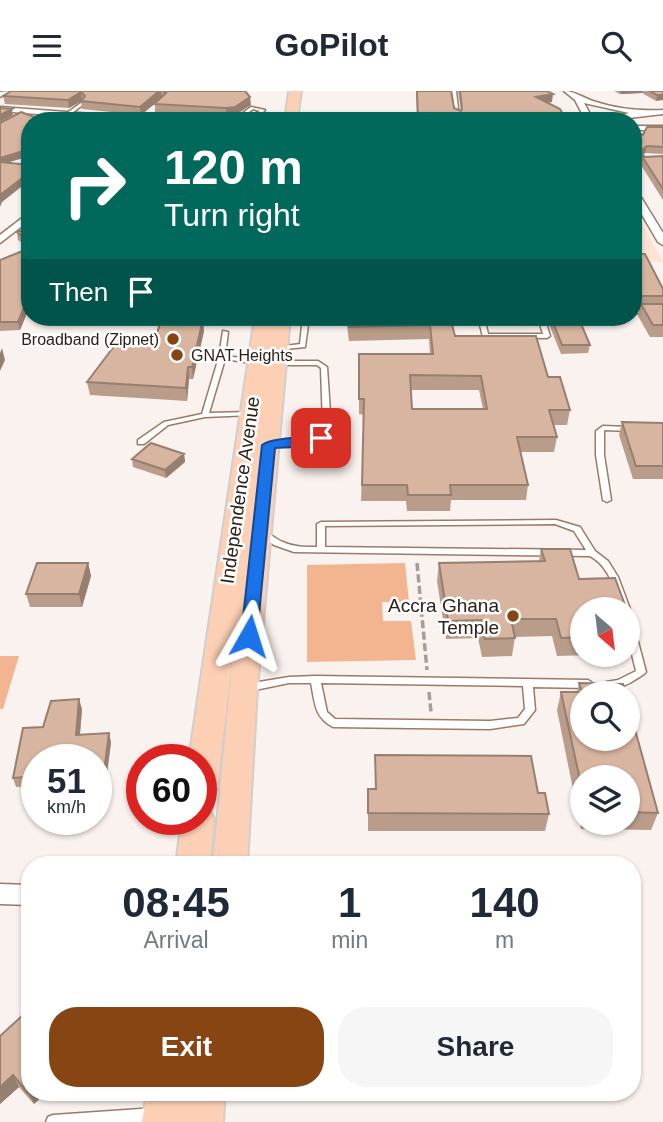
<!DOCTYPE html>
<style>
body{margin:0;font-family:Helvetica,sans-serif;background:#f6f6f7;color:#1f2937;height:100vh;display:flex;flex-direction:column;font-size:26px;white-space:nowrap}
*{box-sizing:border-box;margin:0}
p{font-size:23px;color:#747a83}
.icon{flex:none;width:38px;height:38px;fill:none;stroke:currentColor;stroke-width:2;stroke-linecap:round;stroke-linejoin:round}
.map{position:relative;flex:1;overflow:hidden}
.panel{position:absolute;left:21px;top:765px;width:620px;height:245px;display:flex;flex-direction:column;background:#fff;border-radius:28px;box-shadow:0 2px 5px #0004}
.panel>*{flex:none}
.guide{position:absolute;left:21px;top:21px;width:621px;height:214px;border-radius:28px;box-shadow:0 2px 5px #0004;background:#00695c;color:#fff;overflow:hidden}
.needle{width:46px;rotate:152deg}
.buttons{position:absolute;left:570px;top:506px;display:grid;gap:14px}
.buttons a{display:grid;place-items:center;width:70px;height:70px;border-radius:50%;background:#fff;box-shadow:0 2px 5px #0004;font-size:35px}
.speed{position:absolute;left:21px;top:653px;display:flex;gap:14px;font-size:35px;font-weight:700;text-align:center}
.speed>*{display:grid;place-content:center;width:91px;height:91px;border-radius:50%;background:#fff;box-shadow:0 2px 5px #0004;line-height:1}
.speed small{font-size:18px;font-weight:400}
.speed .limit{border:10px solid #d22;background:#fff;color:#111}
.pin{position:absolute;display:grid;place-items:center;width:60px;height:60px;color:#fff;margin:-30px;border-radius:14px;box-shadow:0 4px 10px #0006}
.me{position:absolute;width:77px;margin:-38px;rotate:6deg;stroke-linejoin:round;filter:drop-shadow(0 0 5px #0008)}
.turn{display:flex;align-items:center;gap:24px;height:147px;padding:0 28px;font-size:32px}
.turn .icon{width:91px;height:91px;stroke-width:2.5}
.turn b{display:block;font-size:49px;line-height:60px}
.then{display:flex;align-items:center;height:66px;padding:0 28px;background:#0003;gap:14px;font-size:26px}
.eta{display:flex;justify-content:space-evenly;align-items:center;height:119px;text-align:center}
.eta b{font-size:42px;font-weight:700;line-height:49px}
.action{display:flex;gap:14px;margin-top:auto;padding:14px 28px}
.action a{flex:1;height:80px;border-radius:28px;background:#874513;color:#fff;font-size:28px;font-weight:700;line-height:80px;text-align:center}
.action a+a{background:#f6f6f7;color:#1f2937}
header{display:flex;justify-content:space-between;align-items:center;height:91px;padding:0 28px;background:#fff;font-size:32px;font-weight:700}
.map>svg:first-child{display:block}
.built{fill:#fee3d4}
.green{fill:#f3b590}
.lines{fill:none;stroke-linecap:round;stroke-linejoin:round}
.service-casing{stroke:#9b7b67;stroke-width:3}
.minor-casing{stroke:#9b7b67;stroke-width:3}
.primary-casing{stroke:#d1cecc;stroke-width:4}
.path{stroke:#a79d98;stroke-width:3.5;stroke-dasharray:8 3.5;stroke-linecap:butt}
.service{fill:#fff;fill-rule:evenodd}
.minor{fill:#fff;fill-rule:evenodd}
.primary{fill:#fdd0b5;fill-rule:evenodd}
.wall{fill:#ba9c8a;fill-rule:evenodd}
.shaded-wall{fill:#977f70}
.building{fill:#d8b5a0;stroke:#977f70;stroke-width:2;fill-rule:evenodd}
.route{fill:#1a73e8;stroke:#114b97;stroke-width:2}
.poi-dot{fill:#874513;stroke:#fff;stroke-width:2.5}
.labels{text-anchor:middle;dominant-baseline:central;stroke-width:5;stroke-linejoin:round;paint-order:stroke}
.far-poi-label{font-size:16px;fill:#2d2018;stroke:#fff;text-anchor:end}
.street-label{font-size:19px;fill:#2d2018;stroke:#fff}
.poi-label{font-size:19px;fill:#2d2018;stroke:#fff;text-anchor:end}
</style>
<header><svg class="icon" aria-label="menu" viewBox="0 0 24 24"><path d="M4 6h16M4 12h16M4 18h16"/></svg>GoPilot<svg class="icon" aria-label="search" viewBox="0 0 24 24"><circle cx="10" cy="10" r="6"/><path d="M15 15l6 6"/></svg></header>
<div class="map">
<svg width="663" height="1031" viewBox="0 0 663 1031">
<rect width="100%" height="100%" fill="#faf2ee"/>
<path class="built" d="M634,128H640L663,171L634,170Z"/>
<path class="green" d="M405,472L409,511H382L383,530H411L416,569L307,571V474Z
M0,565H19L3,618H0Z"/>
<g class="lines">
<g class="service-casing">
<path id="service" d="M452,0H456L459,26L456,25Z
M81,12L84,13L69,24H67V22Z
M251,16L265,19C252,33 224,32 207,28L209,27L235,28ZM253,18L260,20L251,25L241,27Z
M145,23L174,25L176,26L174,27L144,25Z
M304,27L402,29L404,30L303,29Z
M634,218H663V222H634Z
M303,226H309L305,256L276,259V257L278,256L300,253Z
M478,226H484L488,243H543L538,226H544L550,245L547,247L483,246Z
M223,240L228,241L225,265L258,269L261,271L258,273L225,268L209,322L250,321L253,323L252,324L205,326L168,334L144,353H138V349L164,331L202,323L219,266Z
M318,270L327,276L331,336L325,347L307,353L266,356V352H269L307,349L318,346L323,336L321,277L317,274H277L274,272L277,270Z
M603,335L630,336L634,338L630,340L605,339L604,340V364L611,409L607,411L603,409L596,364V340Z
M556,429L580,436L595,460L608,470L618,486L630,518L629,520L628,518H622C614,498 610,476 590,465L294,461L274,454L257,441L258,439C268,439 274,448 283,451C294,456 305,456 317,456V433L321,431ZM555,433L574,440L586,459L325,456V435Z
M628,525L632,528L646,581L644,583C630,592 623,598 606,595L604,593L606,591L618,589L636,580L628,547Z
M315,585L588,589L591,591L593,593L591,595L588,597L533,596L535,619L524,633L490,638L333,636C314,626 315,611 311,592H289L246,601L243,600L241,597L243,594L246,593L289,586ZM321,592L523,595L525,618L518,627L490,630L335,628L327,621Z
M155,1017L160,1019L162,1024L160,1029L155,1031H46L48,1026L53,1024Z"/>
</g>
<g class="minor-casing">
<path id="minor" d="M11,0L0,6V1Z
M564,0C575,0 585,8 596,11C617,18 641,20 663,19V23L603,30L629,22L584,12L594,30H586L575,9Z
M0,16L159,28L163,30H124L0,20Z
M634,35H663V39H634Z
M634,100L639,103L663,142V154L658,151L634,110Z
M30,121V129L0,152V144Z
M0,793L30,794V814L0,813Z"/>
</g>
<g class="primary-casing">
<path id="primary" d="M289,0H301L297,30H285Z
M255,226H290L257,598L247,774H213L234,554L217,697L212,706L201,710V668H189Z
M201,715L209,718L214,728L210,774H176L182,728H201Z
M147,1001H225L223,1031H142Z"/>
</g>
<path class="path" d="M417,472L427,579
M429,601L431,621"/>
<use href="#service" class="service"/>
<use href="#minor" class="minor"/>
<use href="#primary" class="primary"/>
</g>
<path class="wall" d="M11,0H245L251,14L235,24L227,25L155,21V12L141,24L82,18L81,10L69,17L5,13L3,5Z
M416,0H451L454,17L461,20L458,0H547L552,11L417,27Z
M614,0H663L656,10L642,2L620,3Z
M663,36V63L645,62L643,64L645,66L663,65V109L634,63V40L643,44Z
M30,137V215L20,239L0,240V169L30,157L18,149L17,141Z
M634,163L663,198V246H650L638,225L640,215L634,216Z
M346,226H450L455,245L548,286L570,319L567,334H554L557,346L554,361H521L528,394L526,409H451L450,420H407L406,410H361L364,324L359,323V263H430L429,248L349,250ZM411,299H479L483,318H412Z
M546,226H574L590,254L588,262L561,263Z
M204,240L193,288H189L187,310L90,304L87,291L154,254Z
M622,331L663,332V388H633L619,344Z
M184,363L185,371L166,387L133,376L132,368Z
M541,458L579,488L625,514L623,518H583V564H592L557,565L552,545L515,546L512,565L482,566L478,547L446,548L437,490L439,472L539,470Z
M88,472L91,485L82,516H30L26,503Z
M579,592L658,722L651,739L581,738L557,619L561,601H577ZM583,686H628V732H583Z
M82,618L80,644L111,651L106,690L96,691V668H37V695L16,696L13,687L43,636Z
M375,664L538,702L549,723L545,740H368V698H375Z
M0,945L30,1001H47L34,1013L19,996L0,1013Z"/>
<path class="shaded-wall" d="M159,0H161L162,7L141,24L140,16Z
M621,0H642V2L620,3Z
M81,1L82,10L69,17L68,9Z
M553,3L552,11L534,14L536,6Z
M657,4H663V9L656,10Z
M250,6L251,14L235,24L227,25L226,17Z
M12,18L13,24L0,31V24Z
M647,55L645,62L641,65L640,61Z
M30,58V65L0,74V67Z
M30,81V89L2,111L0,116V104Z
M30,202V215L20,239L18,231Z
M203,228L204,240L193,288L192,276Z
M2,257L5,269L0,280V262Z
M188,276L189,288L187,310L186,297Z
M184,363L185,371L166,387L165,379Z
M88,472L91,485L82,516L79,503Z
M79,608L82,618L79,653L76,644Z
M109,642L111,651L106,690L104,681Z
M13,984L19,996L0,1013V996Z
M30,1000V1001H47L34,1013L28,1002Z"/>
<path class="building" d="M11,0H159L140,16L81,10L85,5L81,1L68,9L3,5Z
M163,0H245L250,6L235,16L226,17L154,13L166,2Z
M417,0H451L454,17L461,20L462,18L460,0H547L553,3L536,6L560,18L567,30H371V26L418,27Z
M650,0H663V4H657Z
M0,17L12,18L0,24Z
M21,21L45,30H30V58L0,67V32Z
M165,24L221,28L219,30H176L177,25L172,30H147L151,27H162Z
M647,36H663V56L647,55L640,61L645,66L663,65V98L634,53V40L643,44Z
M0,71L30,74V81L0,104Z
M30,137V151L17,141Z
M30,157V202L18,231H0V169Z
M634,163H645L663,198V205H636L634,208Z
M641,213H663V234H653Z
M348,226H450L455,245H536L548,286H560L570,319H549L557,346H517L528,394H450L451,404H408L407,394H362L364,308H359V263H433L430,234L349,236ZM410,284L481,285L487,318H412Z
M551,226H574L575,228H579L590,254H562Z
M161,228H203L192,276H188L186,297L87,291L118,250L154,254Z
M622,331L663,332V375H636Z
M151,352L184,363L165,379L132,368Z
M541,458H570L579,488L615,487L625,514H587L588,518H583V546L561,547L556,528H511L515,547L485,548L481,529L448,530L439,472L545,470Z
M37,472H88L79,503H26Z
M579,592L623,593L625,602H583V648H628V613L658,722L628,721V686H583V703L561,601H582Z
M79,608L76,644L109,642L104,681H96V668H37V685L13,687L23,637L43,636L51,610Z
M375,664L531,665L538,702H545L549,723L368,722V698H376Z
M23,924L30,931V1000L28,1002L13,984L0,996V945Z"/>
<path class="route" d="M321,343L328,347C314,357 292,356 275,357L257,545L249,551L243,550L241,545L262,354C273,346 306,347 321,343Z"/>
<g class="poi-dot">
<circle cx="173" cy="248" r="7"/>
<circle cx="177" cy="264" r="7"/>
<circle cx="513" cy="525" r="7"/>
</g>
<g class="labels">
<g class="far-poi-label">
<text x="159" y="248">Broadband (Zipnet)</text>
<text x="191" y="264" text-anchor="start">GNAT Heights</text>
</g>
<g class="street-label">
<text transform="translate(240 399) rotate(-82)">Independence Avenue</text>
</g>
<g class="poi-label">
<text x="499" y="514">Accra Ghana<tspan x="499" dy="22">Temple</tspan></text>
</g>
</g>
</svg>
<div class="buttons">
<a><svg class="needle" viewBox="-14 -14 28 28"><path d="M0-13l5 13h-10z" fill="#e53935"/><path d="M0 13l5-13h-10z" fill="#747a83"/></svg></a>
<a><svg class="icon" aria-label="search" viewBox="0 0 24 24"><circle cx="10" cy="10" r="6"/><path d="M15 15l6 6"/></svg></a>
<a><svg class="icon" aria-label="layers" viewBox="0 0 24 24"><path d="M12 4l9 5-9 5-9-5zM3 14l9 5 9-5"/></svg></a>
</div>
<div class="speed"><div>51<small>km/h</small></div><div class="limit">60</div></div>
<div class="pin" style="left:321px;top:347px;background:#d93025"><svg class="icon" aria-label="arrive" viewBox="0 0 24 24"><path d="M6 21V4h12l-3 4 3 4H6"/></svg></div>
<svg class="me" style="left:249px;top:545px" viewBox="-20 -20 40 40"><path d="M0-17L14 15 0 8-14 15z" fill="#1a73e8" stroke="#fff" stroke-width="4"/></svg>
<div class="guide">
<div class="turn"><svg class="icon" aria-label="right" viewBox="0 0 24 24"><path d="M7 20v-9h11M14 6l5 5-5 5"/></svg><div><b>120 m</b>Turn right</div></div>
<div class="then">Then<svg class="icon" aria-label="arrive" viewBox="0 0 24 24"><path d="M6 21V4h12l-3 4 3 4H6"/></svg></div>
</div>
<section class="panel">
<div class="eta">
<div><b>08:45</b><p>Arrival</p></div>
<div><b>1</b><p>min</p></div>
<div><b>140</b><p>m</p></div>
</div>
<div class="action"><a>Exit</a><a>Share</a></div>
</section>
</div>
